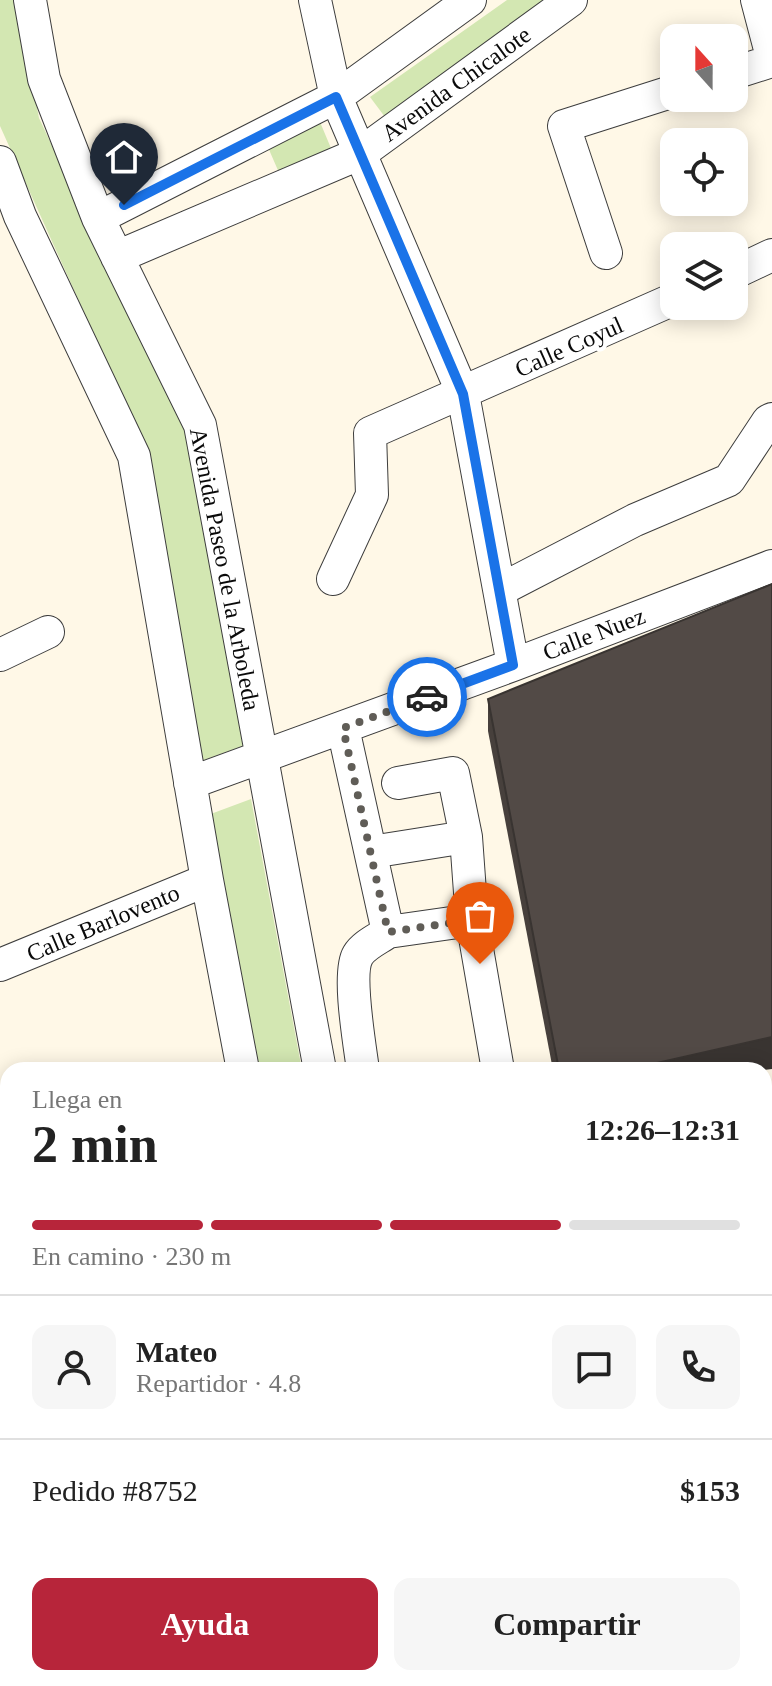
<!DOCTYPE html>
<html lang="es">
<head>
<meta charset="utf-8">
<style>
	body { margin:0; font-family:Georgia,serif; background:#f6f6f6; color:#222; height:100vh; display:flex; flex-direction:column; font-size:30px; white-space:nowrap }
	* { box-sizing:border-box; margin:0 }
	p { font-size:26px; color:#767676 }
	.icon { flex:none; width:44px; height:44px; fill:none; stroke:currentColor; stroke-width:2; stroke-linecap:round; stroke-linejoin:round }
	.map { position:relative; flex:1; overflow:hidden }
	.drawer { position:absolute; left:0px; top:1062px; width:772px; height:624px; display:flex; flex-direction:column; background:#fff; border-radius:24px 24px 0 0; box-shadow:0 4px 20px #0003 }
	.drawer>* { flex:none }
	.needle { width:52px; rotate:339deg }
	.buttons { position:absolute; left:660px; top:24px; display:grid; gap:16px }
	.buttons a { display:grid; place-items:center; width:88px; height:88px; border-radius:16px; background:#fff; box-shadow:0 4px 20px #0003; font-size:40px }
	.pin { position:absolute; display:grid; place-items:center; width:68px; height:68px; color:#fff; margin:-82px -34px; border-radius:50% 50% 50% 0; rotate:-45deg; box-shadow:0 0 8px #0007 }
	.pin .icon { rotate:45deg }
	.courier { position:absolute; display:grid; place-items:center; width:80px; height:80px; margin:-40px; border:6px solid #1a73e8; border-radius:50%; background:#fff; color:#222; box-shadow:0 2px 10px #0007 }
	.headline em { font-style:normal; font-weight:700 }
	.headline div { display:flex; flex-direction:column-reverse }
	.headline { display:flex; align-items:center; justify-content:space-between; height:136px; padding:0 32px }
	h1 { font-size:52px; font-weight:700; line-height:60px }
	.bar { display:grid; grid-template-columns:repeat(4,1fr); gap:12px 8px; align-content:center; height:96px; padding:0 32px }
	.bar i { height:10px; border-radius:6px; background:#e0e0e0 }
	.bar .on { background:#b7253a }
	.bar p { grid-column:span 4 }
	.line { display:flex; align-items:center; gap:20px; padding:0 32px; border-top:2px solid #e0e0e0 }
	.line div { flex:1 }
	.round { display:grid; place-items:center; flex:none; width:84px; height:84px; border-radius:16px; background:#f6f6f6 }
	.cta { display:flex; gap:16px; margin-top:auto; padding:16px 32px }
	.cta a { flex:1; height:92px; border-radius:16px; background:#b7253a; color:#fff; font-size:32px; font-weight:700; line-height:92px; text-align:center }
	.cta a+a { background:#f6f6f6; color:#222 }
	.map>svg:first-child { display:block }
	.green { fill:#d3e7b2 }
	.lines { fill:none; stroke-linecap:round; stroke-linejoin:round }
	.minor-casing { stroke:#3d3d3d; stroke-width:34 }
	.minor { stroke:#fff; stroke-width:32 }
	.wall { fill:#47403c }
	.shaded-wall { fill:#393431 }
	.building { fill:#524a46; stroke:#393431; stroke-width:2 }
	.done { stroke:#605d57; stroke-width:8; stroke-dasharray:0 14.4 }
	.route { stroke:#1a73e8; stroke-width:10 }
	.labels { text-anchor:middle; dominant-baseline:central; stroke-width:8; stroke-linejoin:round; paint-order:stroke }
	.street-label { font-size:24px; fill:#0a0a0a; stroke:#fff }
</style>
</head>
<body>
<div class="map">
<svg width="772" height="1686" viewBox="0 0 772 1686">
	<rect width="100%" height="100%" fill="#fff8e7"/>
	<path class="green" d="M0,0H16L39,118L188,435L243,746L201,761L147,452L0,126Z
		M507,0H549L385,117L370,97Z
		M320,122L333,153L280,175L267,145Z
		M251,799L302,1070H255L208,815Z"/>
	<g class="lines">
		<defs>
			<path id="minor" d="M30,0L44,79L98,218L200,425L320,1070
				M315,0L336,97L463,394L513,665
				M757,0L772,57
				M734,73L772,61
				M0,162L20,216L134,456L207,880L243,1070
				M98,218L336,97L470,0
				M606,253L564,126L674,91
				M117,257L361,153L571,0
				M734,273L772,255
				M333,579L372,495L370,433L674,299
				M500,590L635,520L729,480L768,421L772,419
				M0,655L48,632
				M343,728L388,932C378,939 364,945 358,955C347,973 360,1047 363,1070
				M190,783L513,665L772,566
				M398,783L453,773L466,837L472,920L498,1070
				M371,852L466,837
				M388,932L472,920
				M0,965L207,880
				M0,1134L8,1179
				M352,1678L354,1686
				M428,1678L430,1686
				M489,1678L491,1686"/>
		</defs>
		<use href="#minor" class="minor-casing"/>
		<use href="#minor" class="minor"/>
	</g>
	<path class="wall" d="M488,699L764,1070H553L488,731Z"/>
	<path class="shaded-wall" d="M772,1037V1069L764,1070H626Z"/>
	<path class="building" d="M772,584V1037L626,1070H559L488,699Z"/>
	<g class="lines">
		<path class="done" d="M427,697L343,728L388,932L472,920L480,964"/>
		<path class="route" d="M124,205L336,97L463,394L513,665L427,697"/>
	</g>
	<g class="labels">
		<g class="street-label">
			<text transform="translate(456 84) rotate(-36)">Avenida Chicalote</text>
			<text transform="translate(569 347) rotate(-24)">Calle Coyul</text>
			<text transform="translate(225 569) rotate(79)">Avenida Paseo de la Arboleda</text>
			<text transform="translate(594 634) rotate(-21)">Calle Nuez</text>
			<text transform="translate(103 923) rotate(-23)">Calle Barlovento</text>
		</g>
	</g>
</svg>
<div class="buttons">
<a><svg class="needle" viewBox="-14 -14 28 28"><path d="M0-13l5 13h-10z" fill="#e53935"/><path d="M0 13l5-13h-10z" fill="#767676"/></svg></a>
<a><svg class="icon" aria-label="locate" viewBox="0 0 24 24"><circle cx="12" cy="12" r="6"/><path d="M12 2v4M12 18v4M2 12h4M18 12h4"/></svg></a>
<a><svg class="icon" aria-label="layers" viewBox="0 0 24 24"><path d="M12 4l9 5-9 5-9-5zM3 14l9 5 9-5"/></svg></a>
</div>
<div class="pin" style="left:480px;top:964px;background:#ea580c"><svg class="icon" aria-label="bag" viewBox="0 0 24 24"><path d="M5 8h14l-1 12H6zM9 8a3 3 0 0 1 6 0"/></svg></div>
<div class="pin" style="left:124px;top:205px;background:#1f2937"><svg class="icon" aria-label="home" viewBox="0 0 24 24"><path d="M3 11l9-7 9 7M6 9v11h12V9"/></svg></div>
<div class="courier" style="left:427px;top:697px"><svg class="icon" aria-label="car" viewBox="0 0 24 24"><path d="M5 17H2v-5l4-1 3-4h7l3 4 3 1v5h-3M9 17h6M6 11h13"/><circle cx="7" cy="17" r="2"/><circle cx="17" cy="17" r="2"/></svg></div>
<section class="drawer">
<div class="headline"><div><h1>2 min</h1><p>Llega en</p></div><em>12:26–12:31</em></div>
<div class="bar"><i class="on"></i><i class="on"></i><i class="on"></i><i></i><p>En camino · 230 m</p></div>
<div class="line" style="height:144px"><a class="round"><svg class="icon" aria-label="person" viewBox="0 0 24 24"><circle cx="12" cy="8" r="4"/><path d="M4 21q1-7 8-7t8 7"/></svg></a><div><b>Mateo</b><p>Repartidor · 4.8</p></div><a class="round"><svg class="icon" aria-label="chat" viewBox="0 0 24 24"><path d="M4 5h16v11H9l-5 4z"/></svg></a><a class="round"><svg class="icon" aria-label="phone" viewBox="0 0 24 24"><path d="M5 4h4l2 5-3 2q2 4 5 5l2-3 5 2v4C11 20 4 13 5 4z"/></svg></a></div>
<div class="line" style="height:104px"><div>Pedido #8752</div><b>$153</b></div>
<div class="cta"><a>Ayuda</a><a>Compartir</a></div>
</section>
</div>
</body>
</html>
